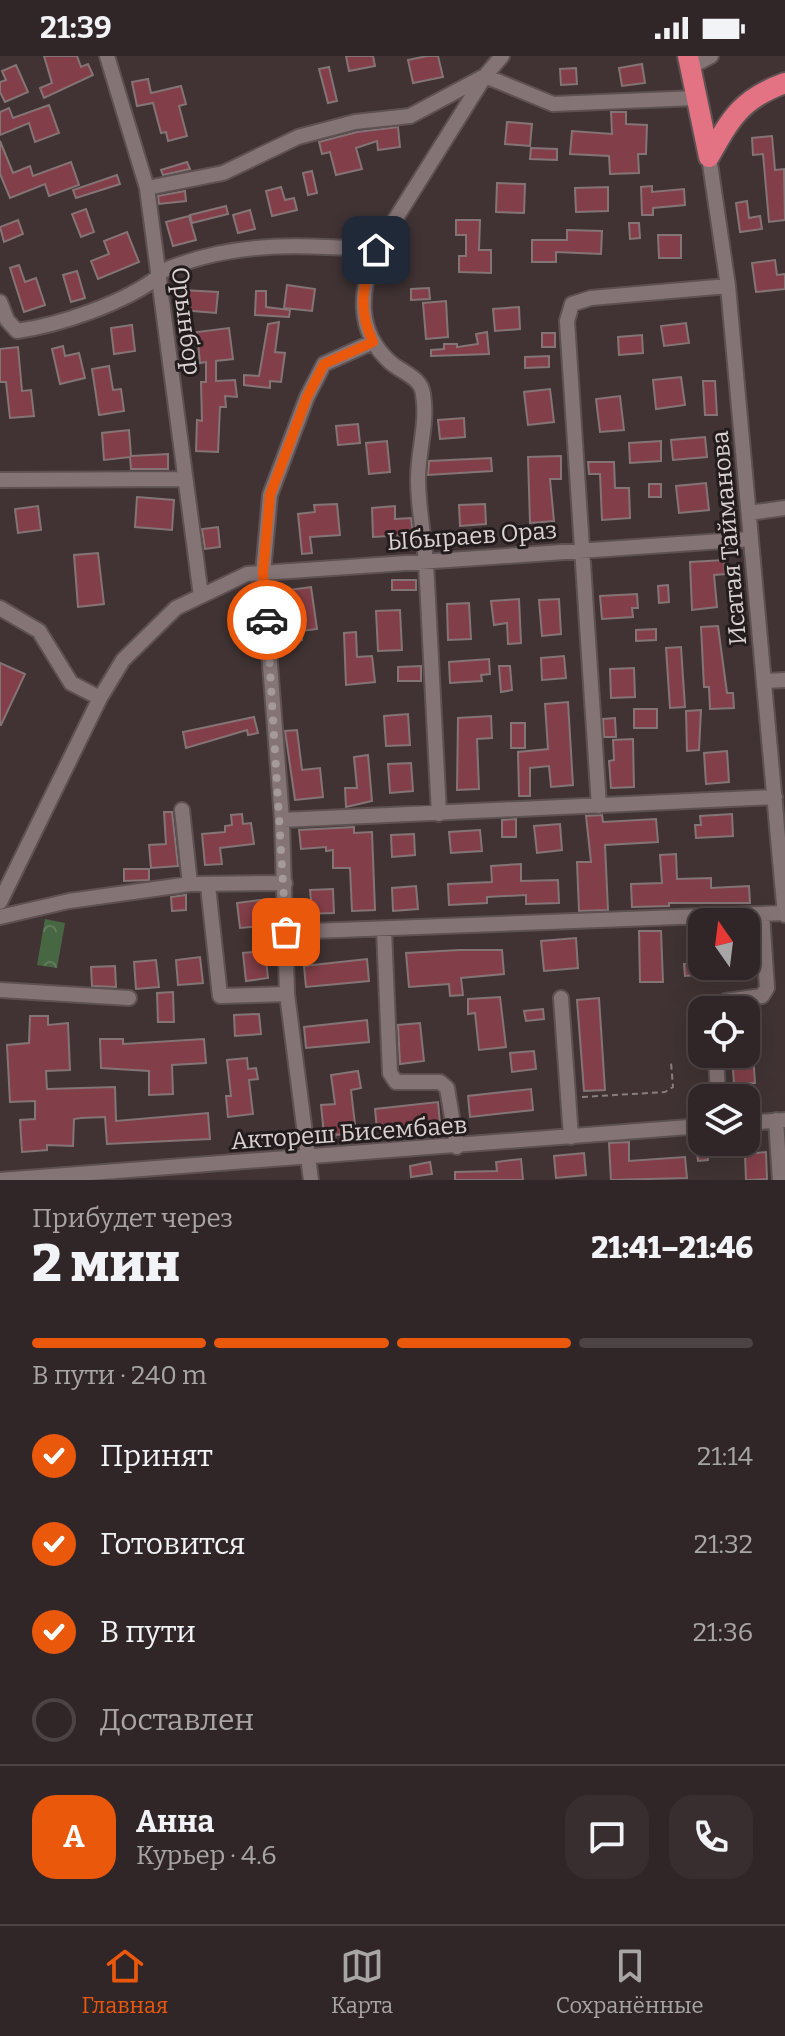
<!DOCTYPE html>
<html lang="ru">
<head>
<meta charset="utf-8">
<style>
	body { margin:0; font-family:Bitter,serif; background:#392e2f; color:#f1f3f6; height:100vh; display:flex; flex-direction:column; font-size:30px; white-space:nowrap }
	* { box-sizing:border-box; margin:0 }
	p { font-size:26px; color:#a8a5a7 }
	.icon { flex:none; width:44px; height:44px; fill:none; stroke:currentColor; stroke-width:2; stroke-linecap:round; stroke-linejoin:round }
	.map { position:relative; height:1124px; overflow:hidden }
	.sheet { display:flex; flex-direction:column; background:#312627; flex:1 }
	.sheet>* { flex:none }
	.needle { width:52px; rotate:346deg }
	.fabs { position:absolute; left:688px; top:852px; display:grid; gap:16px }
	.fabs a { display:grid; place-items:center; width:72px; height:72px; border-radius:16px; background:#312627; box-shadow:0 8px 32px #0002,0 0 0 2px #4c4344; font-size:40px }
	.pin { position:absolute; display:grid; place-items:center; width:68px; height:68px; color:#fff; margin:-34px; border-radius:16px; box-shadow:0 4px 12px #0006 }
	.courier { position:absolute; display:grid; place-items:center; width:80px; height:80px; margin:-40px; border:6px solid #ea580c; border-radius:50%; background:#fff; color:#222; box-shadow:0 2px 10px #0007 }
	.overview em { font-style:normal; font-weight:800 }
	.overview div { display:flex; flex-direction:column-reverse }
	.overview { display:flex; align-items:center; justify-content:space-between; height:136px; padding:0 32px }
	h1 { font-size:52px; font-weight:800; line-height:60px }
	.bar { display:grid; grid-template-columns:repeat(4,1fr); gap:12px 8px; align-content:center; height:96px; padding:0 32px }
	.bar i { height:10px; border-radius:6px; background:#4c4344 }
	.bar .active { background:#ea580c }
	.bar p { grid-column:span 4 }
	.line { display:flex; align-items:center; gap:20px; padding:0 32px; border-top:2px solid #4c4344 }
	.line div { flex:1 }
	.round { display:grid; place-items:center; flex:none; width:84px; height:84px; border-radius:24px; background:#392e2f }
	ol { padding:0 32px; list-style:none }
	li { display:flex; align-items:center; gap:24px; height:88px }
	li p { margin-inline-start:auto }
	li .icon { padding:8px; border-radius:50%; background:#ea580c; color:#fff; stroke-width:4 }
	li:last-child { color:#a8a5a7 }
	li i { width:44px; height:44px; border:4px solid #4c4344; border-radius:50% }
	.status { display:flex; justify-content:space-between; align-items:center; height:56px; padding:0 40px; background:#312627; direction:ltr }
	.status svg { height:22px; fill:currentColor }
	.dock { display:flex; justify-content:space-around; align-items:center; height:112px; border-top:2px solid #4c4344; background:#312627; font-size:22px; color:#a8a5a7 }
	.dock a { display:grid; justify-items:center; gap:4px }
	.dock .active { color:#ea580c }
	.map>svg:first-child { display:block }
	.park { fill:url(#park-crowns) }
	.building { fill:#833f49; stroke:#847475; stroke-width:2 }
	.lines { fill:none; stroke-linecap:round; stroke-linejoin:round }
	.minor-casing { stroke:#5d5152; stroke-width:18 }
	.highway-casing { stroke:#5d5152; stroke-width:24 }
	.path { stroke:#8a7f7f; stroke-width:2; stroke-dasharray:6 4; stroke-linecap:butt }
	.minor { stroke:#857476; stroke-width:14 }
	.highway { stroke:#e37283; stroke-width:20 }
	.done { stroke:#a49a9a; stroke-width:8; stroke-dasharray:0 14.4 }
	.route { stroke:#ea580c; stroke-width:10 }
	.labels { text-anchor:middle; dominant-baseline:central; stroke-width:6; stroke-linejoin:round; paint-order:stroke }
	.street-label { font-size:24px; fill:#dad1d1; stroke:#231c1d }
</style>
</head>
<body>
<div class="status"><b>21:39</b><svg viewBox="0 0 49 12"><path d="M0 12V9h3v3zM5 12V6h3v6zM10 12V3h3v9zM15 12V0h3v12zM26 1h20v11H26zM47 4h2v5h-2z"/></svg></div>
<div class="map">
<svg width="785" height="1124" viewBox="0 0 785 1124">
	<defs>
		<pattern id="park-crowns" width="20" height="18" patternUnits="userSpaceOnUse" patternTransform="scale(2)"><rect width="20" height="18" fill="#476642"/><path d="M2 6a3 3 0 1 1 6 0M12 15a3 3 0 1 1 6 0" fill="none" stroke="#617b5c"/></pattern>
	</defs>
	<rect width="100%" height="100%" fill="#413334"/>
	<path class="park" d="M45,863L65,867L57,912L37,909Z"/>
	<path class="building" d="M44,0H77L81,11L88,8L93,19L44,42L40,32L52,27Z
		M346,0H373L375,10L349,15Z
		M427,0H438L443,21L413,27L408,4Z
		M642,8L645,27L622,30L619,12Z
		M16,9L28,36L5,46L0,36V26L6,24L2,15Z
		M329,11L337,45L328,47L319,13Z
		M576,12L577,28L561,29L560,13Z
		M148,23L151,37L181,30L186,48L179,50L187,80L168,85L166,76L161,77L153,47L137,50L132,26Z
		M49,49L59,77L35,86L29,67L0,79V56L9,52L13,62Z
		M611,56H626V68L647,69L646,98H638L639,117L610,118L609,100L570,98L572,75L612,78Z
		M507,66L532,68L530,90L505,88Z
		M398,71L400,91L378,94L377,85L356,92L362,113L336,119L330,96L322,98L319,86L357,76Z
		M772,80L775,114L784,113L785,164L769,166L763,98L753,99L752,82Z
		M0,85L13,117L30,110L33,120L71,106L79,129L49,140L45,128L10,142L0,118Z
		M531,92L557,93V104L530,103Z
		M187,106L190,113L163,119L161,114Z
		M312,115L317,137L308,139L303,117Z
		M117,119L120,128L76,142L73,134Z
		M497,127L525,128L524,157L496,156Z
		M652,130V136L684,133L685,149L653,152V159H642L641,131Z
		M281,131L285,144L294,142L297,154L272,160L266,135Z
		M608,131V155L576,156L575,132Z
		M185,135L186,145L159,148L158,140Z
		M747,145L749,162L760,160L762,173L740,176L736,147Z
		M226,150L228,158L192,167L190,159Z
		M86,153L94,176L81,181L72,158Z
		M250,154L255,173L238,177L233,159Z
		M189,160L196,184L173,190L166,166Z
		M18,164L23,178L4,186L0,171Z
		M456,164H480L479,194H491V217L459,216V200H466V179H456Z
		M629,167H639L640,182L630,183Z
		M567,174L602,175L601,198L556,196V206H532V184H567Z
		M127,176L139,206L98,223L91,205L109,198L104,185Z
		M658,179H681V202H659Z
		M775,204L777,219L785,218V233L756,236L752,207Z
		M19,209L25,226L36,222L45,249L24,256L10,212Z
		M77,215L85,242L71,246L63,219Z
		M287,229L315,233L312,255L284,252Z
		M429,232L430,243L411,244V233Z
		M182,234L218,236L216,257L181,254Z
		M256,235H266V251L290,254L289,261L255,259Z
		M446,245L448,281L426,283L423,247Z
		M519,251L520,273L495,275L493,253Z
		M279,266L275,296L285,297L281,326L270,325V332L244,329V319L259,320L268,268Z
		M686,267L689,287L664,290L661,270Z
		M132,269L135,295L114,298L111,272Z
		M229,272L233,303L216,305V325L235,324L237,341L225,340L226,351H220L218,396L196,395L197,364L202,365L201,326H206V306L200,307L197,276Z
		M487,276L489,298L431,300V294L444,293V288H457V291L478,288L476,278Z
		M542,277H555V291H542Z
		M642,279L643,297L619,299L618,281Z
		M63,290L65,300L79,297L85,322L60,328L52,293Z
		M18,291L22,335L31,334L34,360L10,362L6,326H0V293Z
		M549,300V311L525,312V301Z
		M109,310L113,334L121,333L124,355L99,359L92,313Z
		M681,321L685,349L656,353L653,324Z
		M703,325H715L717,359H705Z
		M550,333L554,366L528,369L524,336Z
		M620,340L624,374L600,376L596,343Z
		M464,362L465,381L440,383L438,364Z
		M358,368L360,387L338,389L336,370Z
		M129,374L131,400L168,398V413H131L130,401L104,404L102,377Z
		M705,381L707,401L673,404L671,384Z
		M387,385L390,416L369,418L366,387Z
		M661,385V405L630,407L629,387Z
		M561,400V423H550L554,465L530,467L528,401Z
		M491,402L492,415L428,419L429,405Z
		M588,406H614L615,432H629L630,462L602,464L600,418H589Z
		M706,427L709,454L679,457L676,430Z
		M649,428H661V441H649Z
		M137,441L174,444L172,474L135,471Z
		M337,448L340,479L310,481L312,497L302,498L298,458L315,456L314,449Z
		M485,448L486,468L460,470L459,449Z
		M38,450L41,474L18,477L15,453Z
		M395,450V463L411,462L414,485H405V479L373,481L372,452Z
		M218,471L220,491L205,493L202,473Z
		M98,497L104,548L78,551L74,499Z
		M724,504L725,518L714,519L717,551L692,554L690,506Z
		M392,524H416V534H392Z
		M668,529L669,546L659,547L658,530Z
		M311,531L317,573L301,575L302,584L285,585L283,559L291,558L288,534Z
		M637,538L638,552H632L633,561L602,563L600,540Z
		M519,543L521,587L508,588L507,567L494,569L491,545Z
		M559,543L561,578L542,580L539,544Z
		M469,547L471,583L448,584L447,548Z
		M400,554L402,594L378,595L376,555Z
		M718,570L727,637H733L734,652L710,653L709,631H704L701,571Z
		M656,573V584L636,585V574Z
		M356,576L357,601L372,600L375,626L346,629L344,577Z
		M681,591L685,651L670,652L666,592Z
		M564,600L566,622L542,624L541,602Z
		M489,603L490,618L481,619L482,625L450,627L449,606Z
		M0,607L25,618L1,669H0Z
		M421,610V625H398V611Z
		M499,610H510L512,634L501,636Z
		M634,612L635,641L611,642L610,613Z
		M568,646L573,729L551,731L549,710L530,712V740H519L518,696L548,693L545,648Z
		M634,653H657V672H634Z
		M701,654L699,694L687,695L686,655Z
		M408,658L410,689L386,690L384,660Z
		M491,660L492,682L477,683L479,733L457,734L458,662Z
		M254,661L258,677L248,679L247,674L186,692L183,676Z
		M615,662L616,681H604L603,663Z
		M511,667H525V692H511Z
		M297,674L302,714L320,712L323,741L295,744L285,675Z
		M633,683L634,731L611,732L609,705L614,704L613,684Z
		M727,695L729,726L706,728L704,697Z
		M368,699L372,745L346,751L345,732H357L354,701Z
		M411,707L413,735L390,737L388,708Z
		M164,756H172L178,810L151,812L149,789L166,788Z
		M242,758L243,768L251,767L254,788L220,792L222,808L205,809L202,778L225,776V770L232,769L231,759Z
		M732,758L733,780L696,782L695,769H701L700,760Z
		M602,759L603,766L656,763L658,786L605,789L608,854L579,855L577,806H591L586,760Z
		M516,763V781H502V764Z
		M560,768L562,794L537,797L534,770Z
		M354,771V777L372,776L375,854L352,855L350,812H333V794L326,795V791L301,793L299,774Z
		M480,774L482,795L451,797L449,776Z
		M414,778L415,799L392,801L391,779Z
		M676,798L677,823L711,822V832L749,830L750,847H669V850L632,851L631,828L662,827L660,799Z
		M521,808V825L558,824L559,847L526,848V839L487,841V847L449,849L448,828L492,826L491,810Z
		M124,813H149V824L124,825Z
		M416,830L418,853L393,855L392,832Z
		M333,833L334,857L304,858L303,845H311L310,834Z
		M186,839V854L172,855L171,841Z
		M268,843L271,869L240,872L237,847Z
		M639,875H661L663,926H640Z
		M576,882L578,912L544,915L541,885Z
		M459,894H502L504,918L461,922L463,939L450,940L449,928L409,931L406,897Z
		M265,895L268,922L246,925L243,897Z
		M702,896V910H724V917L685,920L684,908L692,907L691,897Z
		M200,901L203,927L178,929L176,904Z
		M367,903L369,925L306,931L304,910Z
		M156,904L159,931L136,933L134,906Z
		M115,910L116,931L92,930L91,911Z
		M173,936L174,966H158L157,937Z
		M500,941L506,991L479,994L475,957L468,958V943Z
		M599,942L605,1034L584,1035L577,944Z
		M543,953L544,963L526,965L524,955Z
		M259,958L261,978L235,980L234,959Z
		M30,960H48V969L68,967L70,1014L46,1015L47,1033L115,1031L116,1065L208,1057L210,1083L107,1088L105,1061L81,1062L74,1063L73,1090L47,1089V1094L22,1096L20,1064L35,1063V1045L10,1046L7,989L29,987Z
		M367,964L369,986L306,992L304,971Z
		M420,967L424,1005L400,1008L398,969Z
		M100,983H123V988L204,983L206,1007L172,1009L173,1038L149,1039V1015L101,1012Z
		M534,995L536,1013L512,1016L510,997Z
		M732,998H753L755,1027L734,1028Z
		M247,1002L248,1013L256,1012L258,1023L249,1024L253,1058L228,1061L226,1040H231L227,1004Z
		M358,1015L361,1032L351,1034L356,1077L335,1079L336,1088L325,1089L321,1049L335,1048L331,1019Z
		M531,1033L533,1054L470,1061L468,1040Z
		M438,1046L440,1067L377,1074L375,1053Z
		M629,1086V1105L685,1101L687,1122L611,1124L609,1087Z
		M696,1086H706L708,1104L698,1105Z
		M766,1096L767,1123L746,1124L745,1098Z
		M584,1097L586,1119L556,1122L554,1100Z
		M521,1103L523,1124H455V1116L497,1115L496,1106Z
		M430,1106L432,1118L411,1121L410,1110Z"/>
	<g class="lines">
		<defs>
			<path id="minor" d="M107,0L147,132L201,540
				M690,11L711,0
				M709,101L728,230L785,859
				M147,132L223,117L298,81L355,66L410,60L485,20L553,48L696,42
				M158,217C229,185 300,188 376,194
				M0,246L7,264L17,275C60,269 124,247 158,221
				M0,424L183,423
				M749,457L785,452
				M0,552L39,575L71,627L100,642
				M765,625L785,624
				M599,750L567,265L572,248L591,242L728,230
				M182,754L190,828
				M439,758C434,674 431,591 426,508C424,480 418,451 418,423C418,394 428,367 423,338C421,321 401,316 390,306C355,274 360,234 376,194L485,20L502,0
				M282,764L775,741
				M208,830L220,940L287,938
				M0,846L100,642L123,604L176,552L247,518L751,483
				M0,861L69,845L190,828L285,827
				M384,873L390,1017L396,1026H440L447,1032L457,1091
				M286,876L785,857
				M0,934L129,942
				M561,942L571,1081
				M715,954L726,945L762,940L767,932L762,858
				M716,998L718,1042
				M776,1064L780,1124
				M746,1067L785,1064
				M0,1124L702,1070
				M311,1124L287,938L282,764L263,517L270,439L307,341L324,308L373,286"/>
			<path id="highway" d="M688,0L709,101
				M709,101C731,62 741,43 785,27"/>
		</defs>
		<use href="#minor" class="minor-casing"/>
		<use href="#highway" class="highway-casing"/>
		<path class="path" d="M582,1041L665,1036L673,1031L671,1006"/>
		<use href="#minor" class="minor"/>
		<use href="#highway" class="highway"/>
	</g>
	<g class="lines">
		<path class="done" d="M267,564L286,876"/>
		<path class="route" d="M267,564L263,517L270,439L307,341L324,308L373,286C357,253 363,226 376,194"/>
	</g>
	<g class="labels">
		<g class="street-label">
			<text transform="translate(186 265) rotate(83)">Орынбор</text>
			<text transform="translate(472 480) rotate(-4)">Ыбыраев Ораз</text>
			<text transform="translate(729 482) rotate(-95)">Исатая Тайманова</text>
			<text transform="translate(349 1077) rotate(-4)">Актореш Бисембаев</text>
		</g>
	</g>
</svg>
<div class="fabs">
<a><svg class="needle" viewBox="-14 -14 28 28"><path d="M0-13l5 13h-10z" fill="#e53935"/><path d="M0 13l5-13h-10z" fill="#a8a5a7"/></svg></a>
<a><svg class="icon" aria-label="locate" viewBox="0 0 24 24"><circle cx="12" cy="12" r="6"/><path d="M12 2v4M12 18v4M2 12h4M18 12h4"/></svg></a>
<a><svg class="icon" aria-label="layers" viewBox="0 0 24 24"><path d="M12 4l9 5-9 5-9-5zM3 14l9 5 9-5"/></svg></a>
</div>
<div class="pin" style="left:286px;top:876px;background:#ea580c"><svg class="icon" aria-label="bag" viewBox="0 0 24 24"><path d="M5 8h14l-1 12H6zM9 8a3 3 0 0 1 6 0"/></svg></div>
<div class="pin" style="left:376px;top:194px;background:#1f2937"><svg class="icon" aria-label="home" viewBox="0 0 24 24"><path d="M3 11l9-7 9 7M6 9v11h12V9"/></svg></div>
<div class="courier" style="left:267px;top:564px"><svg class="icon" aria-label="car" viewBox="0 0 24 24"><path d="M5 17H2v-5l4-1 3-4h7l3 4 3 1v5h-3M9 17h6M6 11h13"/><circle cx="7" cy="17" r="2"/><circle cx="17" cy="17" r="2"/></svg></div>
</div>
<section class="sheet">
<div class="overview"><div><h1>2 мин</h1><p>Прибудет через</p></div><em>21:41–21:46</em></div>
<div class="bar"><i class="active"></i><i class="active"></i><i class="active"></i><i></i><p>В пути · 240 m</p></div>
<ol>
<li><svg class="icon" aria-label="check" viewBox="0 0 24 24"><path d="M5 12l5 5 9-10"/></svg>Принят<p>21:14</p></li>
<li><svg class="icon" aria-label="check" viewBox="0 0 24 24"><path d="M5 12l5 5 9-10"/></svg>Готовится<p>21:32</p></li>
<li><svg class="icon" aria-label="check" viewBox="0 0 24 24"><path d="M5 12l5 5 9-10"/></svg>В пути<p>21:36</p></li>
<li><i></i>Доставлен</li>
</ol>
<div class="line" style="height:144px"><b class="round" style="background:#ea580c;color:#fff">А</b><div><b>Анна</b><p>Курьер · 4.6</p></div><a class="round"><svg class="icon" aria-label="chat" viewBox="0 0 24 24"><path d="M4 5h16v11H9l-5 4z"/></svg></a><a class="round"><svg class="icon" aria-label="phone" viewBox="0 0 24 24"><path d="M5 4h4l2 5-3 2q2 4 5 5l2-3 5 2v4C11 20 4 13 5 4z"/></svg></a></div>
</section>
<nav class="dock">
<a class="active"><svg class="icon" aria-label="home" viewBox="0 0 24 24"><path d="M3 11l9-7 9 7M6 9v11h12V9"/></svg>Главная</a>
<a><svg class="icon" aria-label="map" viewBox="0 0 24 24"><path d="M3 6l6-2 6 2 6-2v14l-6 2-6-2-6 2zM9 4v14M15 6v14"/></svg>Карта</a>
<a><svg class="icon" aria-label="saved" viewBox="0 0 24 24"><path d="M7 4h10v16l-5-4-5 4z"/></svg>Сохранённые</a>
</nav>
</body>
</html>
